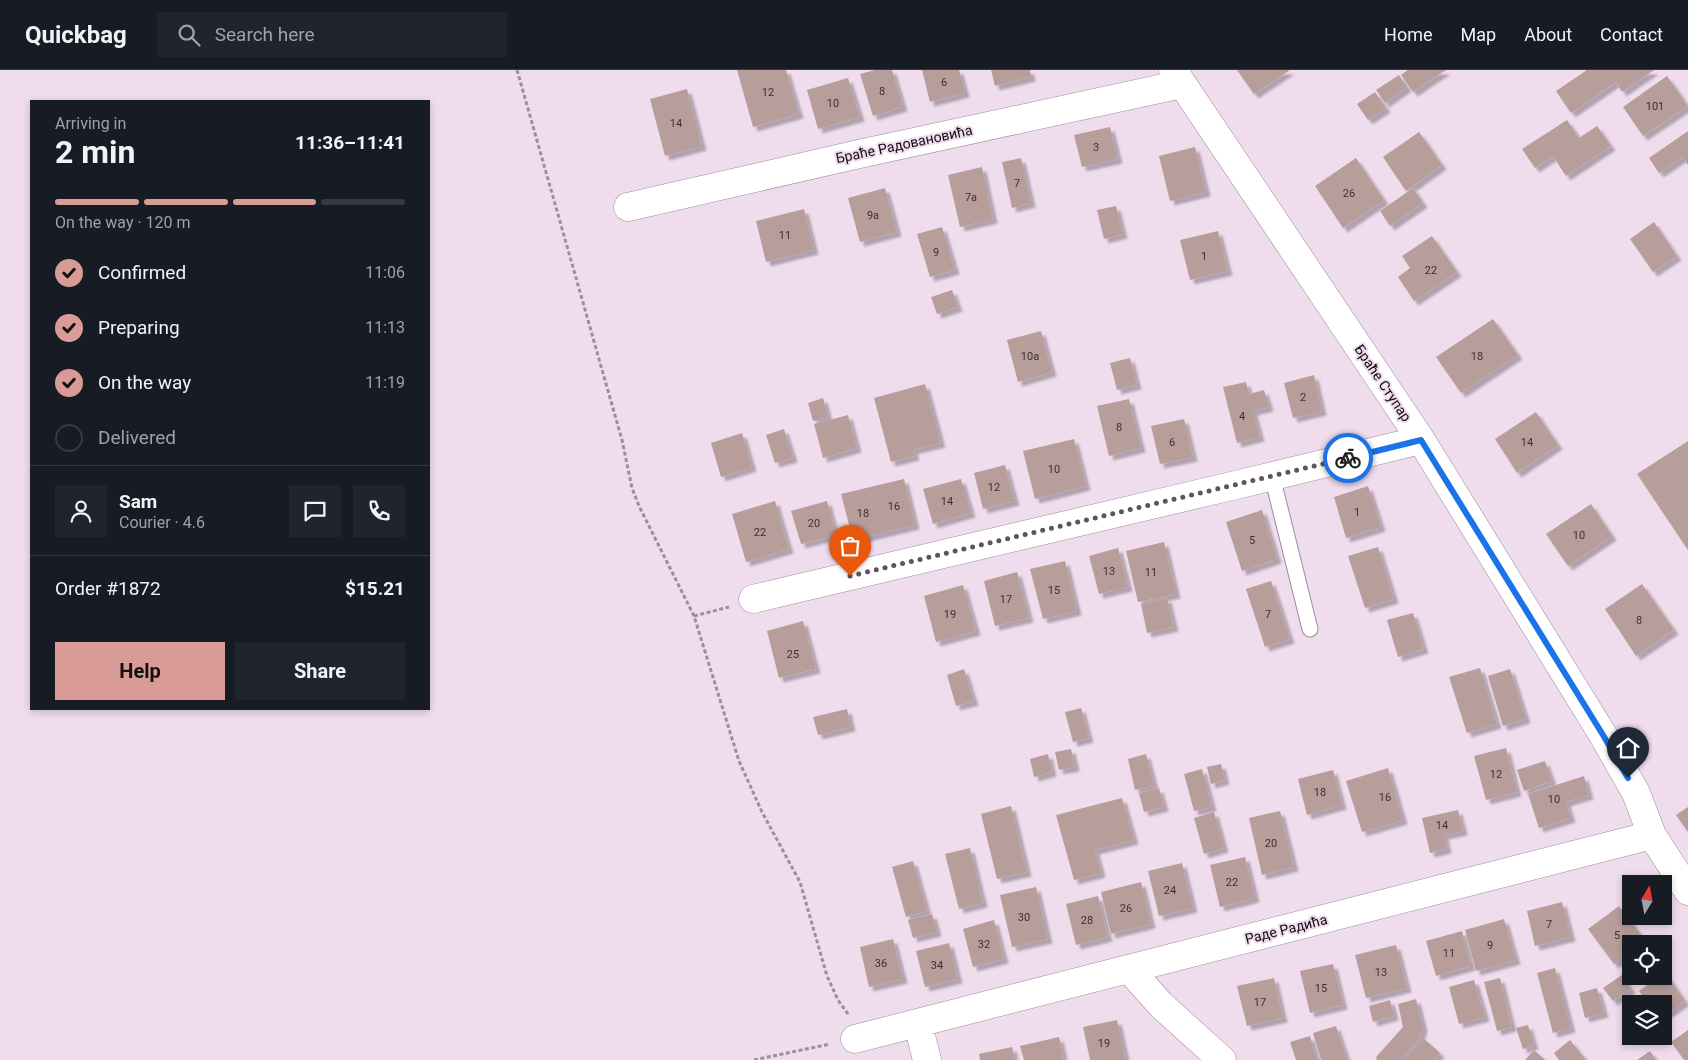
<!DOCTYPE html>
<html lang="en">
<head>
<meta charset="utf-8">
<style>
	body { margin:0; font-family:Roboto,sans-serif; background:#20242c; color:#f1f3f6; height:100vh; display:flex; flex-direction:column; font-size:19px; white-space:nowrap }
	* { box-sizing:border-box; margin:0 }
	p { font-size:16px; color:#9ea1a6 }
	.icon { flex:none; width:28px; height:28px; fill:none; stroke:currentColor; stroke-width:2; stroke-linecap:round; stroke-linejoin:round }
	.map { position:relative; flex:1; overflow:hidden }
	.panel { position:absolute; left:30px; top:30px; width:400px; height:610px; display:flex; flex-direction:column; background:#171b24; border-radius:0px; box-shadow:0 2px 8px #0003 }
	.panel>* { flex:none }
	.needle { width:32px; rotate:10deg }
	.tools { position:absolute; left:1622px; top:805px; display:grid; gap:10px }
	.tools a { display:grid; place-items:center; width:50px; height:50px; border-radius:0px; background:#171b24; box-shadow:0 2px 8px #0003; font-size:25px }
	.pin { position:absolute; display:grid; place-items:center; width:42px; height:42px; color:#fff; margin:-51px -21px; border-radius:50% 50% 50% 0; rotate:-45deg; box-shadow:0 0 5px #0007 }
	.pin .icon { rotate:45deg }
	.courier { position:absolute; display:grid; place-items:center; width:50px; height:50px; margin:-25px; border:4px solid #1a73e8; border-radius:50%; background:#fff; color:#222; box-shadow:0 1px 6px #0007 }
	.head em { font-style:normal; font-weight:700 }
	.head div { display:flex; flex-direction:column-reverse }
	.head { display:flex; align-items:center; justify-content:space-between; height:85px; padding:0 25px }
	h1 { font-size:32px; font-weight:700; line-height:38px }
	.bar { display:grid; grid-template-columns:repeat(4,1fr); gap:8px 5px; align-content:center; height:60px; padding:0 25px }
	.bar i { height:6px; border-radius:4px; background:#363941 }
	.bar .selected { background:#d99b96 }
	.bar p { grid-column:span 4 }
	.line { display:flex; align-items:center; gap:12px; padding:0 25px; border-top:1px solid #363941 }
	.line div { flex:1 }
	.round { display:grid; place-items:center; flex:none; width:52px; height:52px; border-radius:0px; background:#20242c }
	ol { padding:0 25px; list-style:none }
	li { display:flex; align-items:center; gap:15px; height:55px }
	li p { margin-inline-start:auto }
	li .icon { padding:5px; border-radius:50%; background:#d99b96; color:#111; stroke-width:4 }
	li:last-child { color:#9ea1a6 }
	li i { width:28px; height:28px; border:2px solid #363941; border-radius:50% }
	.cta { display:flex; gap:10px; margin-top:auto; padding:10px 25px }
	.cta a { flex:1; height:58px; border-radius:0px; background:#d99b96; color:#111; font-size:20px; font-weight:700; line-height:58px; text-align:center }
	.cta a+a { background:#20242c; color:#f1f3f6 }
	header { display:flex; align-items:center; gap:30px; box-sizing:border-box; height:70px; padding:0 25px; background:#171b24; border-bottom:1px solid #363941 }
	header strong { font-size:24px }
	nav { display:flex; gap:28px; margin-inline-start:auto; font-size:18px }
	.search { width:350px; height:45px; background:#20242c; display:flex; align-items:center; gap:12px; box-sizing:border-box; padding:0 18px; border-radius:0px; color:#9ea1a6; font-size:19px }
	.map>svg:first-child { display:block }
	.building { fill:#b89e9b; filter:url(#shadow) }
	.lines { fill:none; stroke-linecap:round; stroke-linejoin:round }
	.lane-casing { stroke:#9d8b9c; stroke-width:17 }
	.street-casing { stroke:#9d8b9c; stroke-width:29 }
	.path { stroke:#9c8e9b; stroke-width:3; stroke-dasharray:4 2.5; stroke-linecap:butt }
	.lane { stroke:#fff; stroke-width:15 }
	.street { stroke:#fff; stroke-width:28 }
	.done { stroke:#5f545e; stroke-width:5; stroke-dasharray:0 9 }
	.route { stroke:#1a73e8; stroke-width:6 }
	.labels { text-anchor:middle; dominant-baseline:central; stroke-width:4; stroke-linejoin:round; paint-order:stroke }
	.number-label { font-size:11px; fill:#3b3034 }
	.street-label { font-size:14px; fill:#110b11; stroke:#efdced }
</style>
</head>
<body>
<header>
<strong>Quickbag</strong>
<div class="search"><svg class="icon" aria-label="search" viewBox="0 0 24 24"><circle cx="10" cy="10" r="6"/><path d="M15 15l6 6"/></svg>Search here</div>
<nav><a>Home</a><a>Map</a><a>About</a><a>Contact</a></nav>
</header>
<div class="map">
<svg width="1688" height="990" viewBox="0 0 1688 990">
	<defs>
		<filter id="shadow"><feDropShadow dx="4.5" dy="4.5" stdDeviation="1" flood-color="#0004"/></filter>
	</defs>
	<rect width="100%" height="100%" fill="#efdced"/>
	<path class="building" d="M737,0H786L799,44L753,57Z
		M875,0H892L903,37L873,46L860,4Z
		M922,0H959L965,23L930,32Z
		M991,0H1030L1031,7L995,16Z
		M1237,0H1290L1254,24Z
		M1408,0H1446L1413,22L1401,5Z
		M1587,0H1654L1622,22L1616,12L1571,43L1556,21Z
		M1399,5L1407,17L1385,33L1376,20Z
		M1667,6L1688,36L1643,66L1623,37Z
		M848,8L860,47L818,59L807,20Z
		M687,19L702,76L665,86L650,29Z
		M1375,22L1386,38L1368,50L1357,34Z
		M1567,50L1579,68L1597,56L1611,76L1566,106L1553,86L1535,98L1522,79Z
		M1110,57L1118,89L1082,97L1074,65Z
		M1688,61V95L1683,87L1659,103L1649,88Z
		M1419,62L1442,95L1406,121L1383,87Z
		M1195,77L1206,122L1170,131L1159,86Z
		M1021,88L1031,133L1012,138L1002,92Z
		M1356,88L1384,130L1343,158L1315,116Z
		M982,97L993,149L960,157L948,105Z
		M885,118L897,162L860,172L848,128Z
		M1413,118L1423,133L1390,156L1380,141Z
		M1116,136L1123,164L1104,169L1097,140Z
		M804,139L814,180L766,192L756,151Z
		M1654,152L1677,186L1653,202L1630,169Z
		M942,157L955,200L930,207L917,164Z
		M1218,161L1228,201L1190,210L1180,170Z
		M1432,166L1457,202L1414,231L1398,207L1410,198L1402,186Z
		M952,220L958,237L937,244L931,227Z
		M1493,249L1518,285L1461,323L1436,287Z
		M1041,261L1052,302L1018,312L1007,270Z
		M1130,288L1137,315L1117,320L1110,293Z
		M1314,305L1322,341L1293,348L1284,313Z
		M1246,312L1249,324L1264,320L1269,337L1253,341L1260,367L1237,373L1223,317Z
		M925,314L941,373L913,380L915,386L891,392L874,328Z
		M823,328L828,347L813,351L808,333Z
		M1129,329L1141,378L1109,386L1097,336Z
		M1536,342L1558,375L1517,403L1495,369Z
		M848,345L857,378L823,388L814,354Z
		M1184,349L1193,387L1160,394L1151,356Z
		M784,359L793,388L775,393L766,365Z
		M742,363L752,397L721,407L711,373Z
		M1074,369L1086,416L1035,429L1023,381Z
		M1688,371V480L1637,404Z
		M1005,395L1015,431L983,439L974,403Z
		M904,409L915,455L853,470L841,424Z
		M961,409L971,443L933,454L923,419Z
		M1368,416L1381,457L1346,468L1334,427Z
		M775,431L789,479L746,492L732,444Z
		M827,431L836,465L801,474L791,441Z
		M1591,434L1612,466L1568,496L1546,464Z
		M1262,440L1277,489L1242,501L1226,452Z
		M1164,472L1176,524L1138,532L1126,481Z
		M1378,477L1394,529L1365,538L1348,486Z
		M1118,478L1128,517L1099,524L1089,486Z
		M1065,491L1077,541L1043,549L1030,499Z
		M1017,502L1029,548L995,556L984,511Z
		M1271,511L1290,569L1265,577L1246,519Z
		M1642,514L1674,560L1636,586L1605,539Z
		M963,515L976,561L936,572L924,526Z
		M1167,528L1174,557L1147,563L1141,534Z
		M1413,543L1424,579L1398,587L1387,550Z
		M803,551L816,599L779,608L767,561Z
		M1480,598L1497,654L1467,663L1449,607Z
		M964,599L974,631L956,636L947,605Z
		M1510,599L1526,649L1503,656L1488,606Z
		M1081,638L1089,668L1073,672L1065,642Z
		M847,639L851,657L818,665L813,647Z
		M1506,678L1517,722L1486,730L1474,686Z
		M1071,679L1075,697L1059,700L1055,682Z
		M1048,684L1052,702L1034,707L1030,689Z
		M1146,684L1154,715L1135,720L1128,689Z
		M1545,691L1552,711L1524,721L1517,700Z
		M1221,694L1225,710L1211,714L1207,697Z
		M1388,698L1403,750L1362,762L1346,711Z
		M1202,699L1212,737L1194,741L1184,704Z
		M1333,700L1342,735L1307,745L1298,709Z
		M1584,706L1589,725L1566,732L1571,748L1539,758L1528,724Z
		M1159,718L1164,737L1144,742L1139,723Z
		M1122,728L1134,770L1095,780L1101,803L1074,810L1056,745Z
		M1011,736L1027,802L997,809L981,744Z
		M1688,737V762L1676,745Z
		M1458,740L1463,761L1444,765L1447,779L1430,783L1422,748Z
		M1280,741L1294,797L1262,805L1249,748Z
		M1214,742L1224,778L1204,784L1194,748Z
		M970,778L983,833L959,839L945,784Z
		M1245,787L1255,828L1220,837L1210,795Z
		M913,791L927,841L906,847L892,797Z
		M1182,793L1193,838L1159,846L1148,801Z
		M1141,812L1151,854L1111,864L1101,822Z
		M1036,817L1048,869L1012,877L1000,825Z
		M1098,826L1108,867L1076,875L1066,834Z
		M1562,832L1571,867L1535,876L1527,841Z
		M1619,836L1645,870L1641,874H1631V881L1614,894L1588,859Z
		M932,844L937,862L913,868L908,850Z
		M1504,849L1516,890L1476,901L1465,860Z
		M994,850L1004,889L973,897L963,859Z
		M1462,861L1471,896L1436,906L1426,871Z
		M893,869L903,909L869,917L860,877Z
		M949,873L958,909L925,917L916,881Z
		M1396,875L1407,918L1366,928L1355,885Z
		M1333,894L1343,935L1310,943L1300,901Z
		M1555,898L1571,958L1553,963L1537,903Z
		M1665,902L1685,931L1664,946V934H1648L1639,921L1660,906H1664Z
		M1622,905L1631,919L1613,931L1603,918Z
		M1274,908L1283,948L1247,956L1237,916Z
		M1500,908L1512,957L1497,961L1484,912Z
		M1474,910L1485,947L1459,954L1449,917Z
		M1597,918L1604,943L1585,948L1579,923Z
		M1416,929L1423,957L1420,968L1399,990H1377L1376,987L1403,957L1398,934Z
		M1390,930L1394,946L1373,952L1369,936Z
		M1117,950L1126,990H1090L1083,957Z
		M1528,955L1534,975L1523,979L1516,958Z
		M1336,956L1347,990H1321L1313,963Z
		M1688,960V990H1684L1671,972Z
		M1310,966L1317,990H1296L1290,972Z
		M1059,967L1064,990H1024L1020,976Z
		M1423,968L1440,983L1435,990H1404Z
		M1570,970L1586,990H1559L1554,983Z
		M1012,977L1015,990H980L979,984Z
		M1534,980L1545,990H1525Z
		M1650,981L1656,990H1637Z"/>
	<g class="lines">
		<defs>
			<path id="lane" d="M1272,406L1310,559"/>
			<path id="street" d="M1173,0L1421,370L1603,665L1636,723L1652,765L1688,821
				M628,137L859,84L1182,14
				M753,529L1236,415L1421,370
				M1129,899L1161,935L1222,990
				M918,954L927,990
				M855,969L1652,765"/>
		</defs>
		<use href="#lane" class="lane-casing"/>
		<use href="#street" class="street-casing"/>
		<path class="path" d="M517,0L622,370L632,418L639,436L694,546L739,691L762,742L800,812L827,906L838,930L848,944
			M694,546L729,537
			M754,990L830,974"/>
		<use href="#lane" class="lane"/>
		<use href="#street" class="street"/>
	</g>
	<g class="lines">
		<path class="done" d="M850,506L1348,388"/>
		<path class="route" d="M1348,388L1421,370L1603,665L1628,708"/>
	</g>
	<g class="labels">
		<g class="number-label">
			<text x="944" y="12">6</text>
			<text x="882" y="21">8</text>
			<text x="768" y="22">12</text>
			<text x="833" y="33">10</text>
			<text x="1655" y="36">101</text>
			<text x="676" y="53">14</text>
			<text x="1096" y="77">3</text>
			<text x="1017" y="113">7</text>
			<text x="1349" y="123">26</text>
			<text x="971" y="127">7a</text>
			<text x="873" y="145">9a</text>
			<text x="785" y="165">11</text>
			<text x="936" y="182">9</text>
			<text x="1204" y="186">1</text>
			<text x="1431" y="200">22</text>
			<text x="1030" y="286">10a</text>
			<text x="1477" y="286">18</text>
			<text x="1303" y="327">2</text>
			<text x="1242" y="346">4</text>
			<text x="1119" y="357">8</text>
			<text x="1172" y="372">6</text>
			<text x="1527" y="372">14</text>
			<text x="1054" y="399">10</text>
			<text x="994" y="417">12</text>
			<text x="947" y="431">14</text>
			<text x="894" y="436">16</text>
			<text x="1357" y="442">1</text>
			<text x="863" y="443">18</text>
			<text x="814" y="453">20</text>
			<text x="760" y="462">22</text>
			<text x="1579" y="465">10</text>
			<text x="1252" y="470">5</text>
			<text x="1109" y="501">13</text>
			<text x="1151" y="502">11</text>
			<text x="1054" y="520">15</text>
			<text x="1006" y="529">17</text>
			<text x="950" y="544">19</text>
			<text x="1268" y="544">7</text>
			<text x="1639" y="550">8</text>
			<text x="793" y="584">25</text>
			<text x="1496" y="704">12</text>
			<text x="1320" y="722">18</text>
			<text x="1385" y="727">16</text>
			<text x="1554" y="729">10</text>
			<text x="1442" y="755">14</text>
			<text x="1271" y="773">20</text>
			<text x="1232" y="812">22</text>
			<text x="1170" y="820">24</text>
			<text x="1126" y="838">26</text>
			<text x="1024" y="847">30</text>
			<text x="1087" y="850">28</text>
			<text x="1549" y="854">7</text>
			<text x="1617" y="865">5</text>
			<text x="984" y="874">32</text>
			<text x="1490" y="875">9</text>
			<text x="1449" y="883">11</text>
			<text x="881" y="893">36</text>
			<text x="937" y="895">34</text>
			<text x="1381" y="902">13</text>
			<text x="1321" y="918">15</text>
			<text x="1260" y="932">17</text>
			<text x="1104" y="973">19</text>
		</g>
		<g class="street-label">
			<text transform="translate(904 74) rotate(-12)">Браће Радовановића</text>
			<text transform="translate(1383 313) rotate(56)">Браће Ступар</text>
			<text transform="translate(1286 859) rotate(-14)">Раде Радића</text>
		</g>
	</g>
</svg>
<div class="tools">
<a><svg class="needle" viewBox="-14 -14 28 28"><path d="M0-13l5 13h-10z" fill="#e53935"/><path d="M0 13l5-13h-10z" fill="#9ea1a6"/></svg></a>
<a><svg class="icon" aria-label="locate" viewBox="0 0 24 24"><circle cx="12" cy="12" r="6"/><path d="M12 2v4M12 18v4M2 12h4M18 12h4"/></svg></a>
<a><svg class="icon" aria-label="layers" viewBox="0 0 24 24"><path d="M12 4l9 5-9 5-9-5zM3 14l9 5 9-5"/></svg></a>
</div>
<div class="pin" style="left:850px;top:506px;background:#ea580c"><svg class="icon" aria-label="bag" viewBox="0 0 24 24"><path d="M5 8h14l-1 12H6zM9 8a3 3 0 0 1 6 0"/></svg></div>
<div class="pin" style="left:1628px;top:708px;background:#1f2937"><svg class="icon" aria-label="home" viewBox="0 0 24 24"><path d="M3 11l9-7 9 7M6 9v11h12V9"/></svg></div>
<div class="courier" style="left:1348px;top:388px"><svg class="icon" aria-label="bike" viewBox="0 0 24 24"><circle cx="6" cy="16" r="4"/><circle cx="18" cy="16" r="4"/><path d="M6 16l4-8h5l3 8M10 8l3 8H6M13 5h3"/></svg></div>
<section class="panel">
<div class="head"><div><h1>2 min</h1><p>Arriving in</p></div><em>11:36–11:41</em></div>
<div class="bar"><i class="selected"></i><i class="selected"></i><i class="selected"></i><i></i><p>On the way · 120 m</p></div>
<ol>
<li><svg class="icon" aria-label="check" viewBox="0 0 24 24"><path d="M5 12l5 5 9-10"/></svg>Confirmed<p>11:06</p></li>
<li><svg class="icon" aria-label="check" viewBox="0 0 24 24"><path d="M5 12l5 5 9-10"/></svg>Preparing<p>11:13</p></li>
<li><svg class="icon" aria-label="check" viewBox="0 0 24 24"><path d="M5 12l5 5 9-10"/></svg>On the way<p>11:19</p></li>
<li><i></i>Delivered</li>
</ol>
<div class="line" style="height:90px"><a class="round"><svg class="icon" aria-label="person" viewBox="0 0 24 24"><circle cx="12" cy="8" r="4"/><path d="M4 21q1-7 8-7t8 7"/></svg></a><div><b>Sam</b><p>Courier · 4.6</p></div><a class="round"><svg class="icon" aria-label="chat" viewBox="0 0 24 24"><path d="M4 5h16v11H9l-5 4z"/></svg></a><a class="round"><svg class="icon" aria-label="phone" viewBox="0 0 24 24"><path d="M5 4h4l2 5-3 2q2 4 5 5l2-3 5 2v4C11 20 4 13 5 4z"/></svg></a></div>
<div class="line" style="height:65px"><div>Order #1872</div><b>$15.21</b></div>
<div class="cta"><a>Help</a><a>Share</a></div>
</section>
</div>
</body>
</html>
